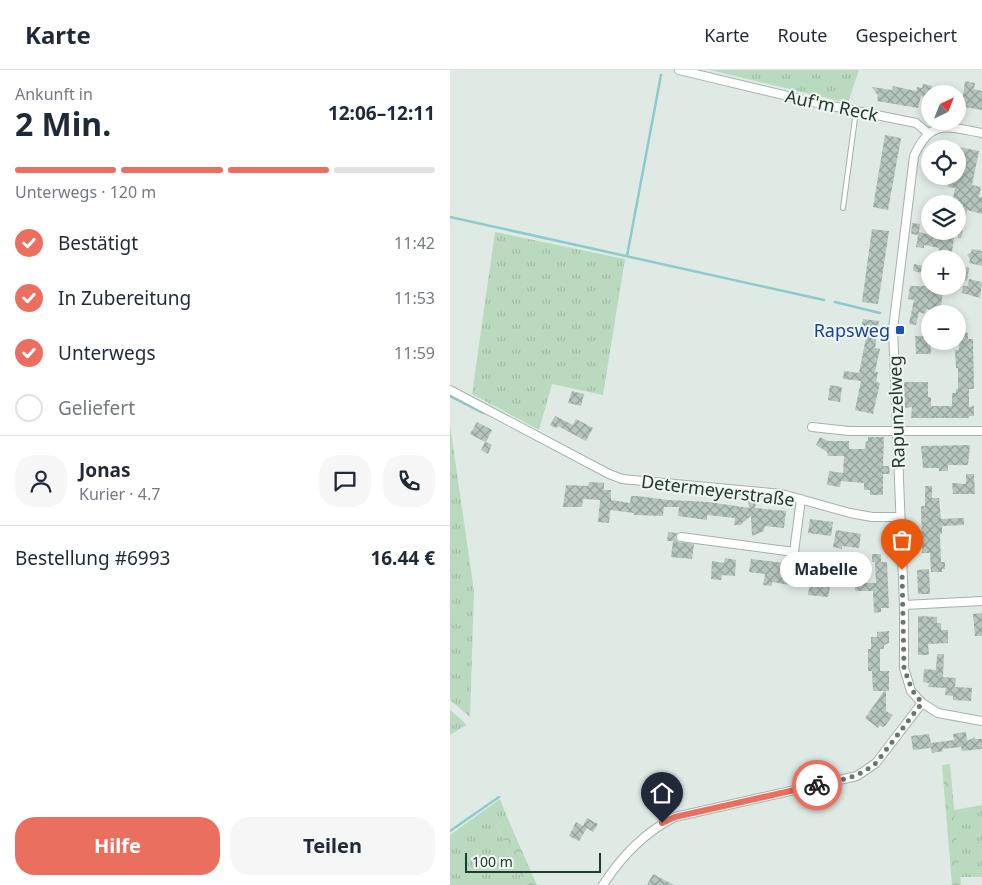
<!DOCTYPE html>
<html lang="de">
<head>
<meta charset="utf-8">
<style>
	body { margin:0; font-family:"Noto Sans",sans-serif; background:#f6f6f7; color:#1f2937; height:100vh; display:flex; flex-direction:column; font-size:19px; white-space:nowrap }
	* { box-sizing:border-box; margin:0 }
	p { font-size:16px; color:#747a83 }
	.icon { flex:none; width:28px; height:28px; fill:none; stroke:currentColor; stroke-width:2; stroke-linecap:round; stroke-linejoin:round }
	.map { position:relative; flex:1; overflow:hidden }
	.details { display:flex; flex-direction:column; background:#fff; width:450px }
	.details>* { flex:none }
	.needle { width:32px; rotate:43deg }
	.tools { position:absolute; left:471px; top:15px; display:grid; gap:10px }
	.tools a { display:grid; place-items:center; width:45px; height:45px; border-radius:50%; background:#fff; box-shadow:0 2px 8px #0003; font-size:25px }
	.scale { position:absolute; left:15px; bottom:12px; width:136px; box-sizing:border-box; padding-left:5px; border:2px solid #223a30; border-top:0; font-size:14px; line-height:18px; white-space:nowrap; color:#223a30; -webkit-text-stroke:4px #f0f7f3; paint-order:stroke }
	.pin { position:absolute; display:grid; place-items:center; width:42px; height:42px; color:#fff; margin:-51px -21px; border-radius:50% 50% 50% 0; rotate:-45deg; box-shadow:0 0 5px #0007 }
	.pin .icon { rotate:45deg }
	.courier { position:absolute; display:grid; place-items:center; width:50px; height:50px; margin:-25px; border:4px solid #ea6f5f; border-radius:50%; background:#fff; color:#222; box-shadow:0 1px 6px #0007 }
	.bubble { position:absolute; height:35px; border-radius:18px; background:#fff; box-shadow:0 2px 8px #0003; font-size:16px; font-weight:700; line-height:35px; text-align:center }
	.head em { font-style:normal; font-weight:700 }
	.head div { display:flex; flex-direction:column-reverse }
	.head { display:flex; align-items:center; justify-content:space-between; height:85px; padding:0 15px }
	h1 { font-size:32px; font-weight:700; line-height:38px }
	.bar { display:grid; grid-template-columns:repeat(4,1fr); gap:8px 5px; align-content:center; height:60px; padding:0 15px }
	.bar i { height:6px; border-radius:4px; background:#e0e1e3 }
	.bar .selected { background:#ea6f5f }
	.bar p { grid-column:span 4 }
	.line { display:flex; align-items:center; gap:12px; padding:0 15px; border-top:1px solid #e0e1e3 }
	.line div { flex:1 }
	.round { display:grid; place-items:center; flex:none; width:52px; height:52px; border-radius:20px; background:#f6f6f7 }
	ol { padding:0 15px; list-style:none }
	li { display:flex; align-items:center; gap:15px; height:55px }
	li p { margin-inline-start:auto }
	li .icon { padding:5px; border-radius:50%; background:#ea6f5f; color:#fff; stroke-width:4 }
	li:last-child { color:#747a83 }
	li i { width:28px; height:28px; border:2px solid #e0e1e3; border-radius:50% }
	.action { display:flex; gap:10px; margin-top:auto; padding:10px 15px }
	.action a { flex:1; height:58px; border-radius:20px; background:#ea6f5f; color:#fff; font-size:20px; font-weight:700; line-height:58px; text-align:center }
	.action a+a { background:#f6f6f7; color:#1f2937 }
	header { display:flex; align-items:center; gap:30px; box-sizing:border-box; height:70px; padding:0 25px; background:#fff; border-bottom:1px solid #e0e1e3 }
	header strong { font-size:24px }
	nav { display:flex; gap:28px; margin-inline-start:auto; font-size:18px }
	main { display:flex; flex:1; min-height:0 }
	.map>svg:first-child { display:block }
	.grass { fill:url(#grass-tufts) }
	.forest { fill:url(#forest-crowns) }
	.lines { fill:none; stroke-linecap:round; stroke-linejoin:round }
	.stream { stroke:#8bcbcd; stroke-width:2.5 }
	.building { fill:url(#building-cross-hatch) }
	.lane-casing { stroke:#a3b2ab; stroke-width:6 }
	.street-casing { stroke:#a3b2ab; stroke-width:10 }
	.lane { stroke:#fff; stroke-width:4 }
	.street { stroke:#fff; stroke-width:8 }
	.done { stroke:#64786f; stroke-width:5; stroke-dasharray:0 9 }
	.route { stroke:#ea6f5f; stroke-width:6 }
	.transit-dot { fill:#1a4fb4; stroke:#f0f7f3; stroke-width:2 }
	.labels { text-anchor:middle; dominant-baseline:central; stroke-width:4; stroke-linejoin:round; paint-order:stroke }
	.street-label { font-size:18px; fill:#223a30; stroke:#f0f7f3 }
	.transit-label { font-size:18px; fill:#164399; stroke:#f0f7f3; text-anchor:end }
</style>
</head>
<body>
<header>
<strong>Karte</strong>
<nav><a>Karte</a><a>Route</a><a>Gespeichert</a></nav>
</header>
<main>
<section class="details">
<div class="head"><div><h1>2 Min.</h1><p>Ankunft in</p></div><em>12:06–12:11</em></div>
<div class="bar"><i class="selected"></i><i class="selected"></i><i class="selected"></i><i></i><p>Unterwegs · 120 m</p></div>
<ol>
<li><svg class="icon" aria-label="check" viewBox="0 0 24 24"><path d="M5 12l5 5 9-10"/></svg>Bestätigt<p>11:42</p></li>
<li><svg class="icon" aria-label="check" viewBox="0 0 24 24"><path d="M5 12l5 5 9-10"/></svg>In Zubereitung<p>11:53</p></li>
<li><svg class="icon" aria-label="check" viewBox="0 0 24 24"><path d="M5 12l5 5 9-10"/></svg>Unterwegs<p>11:59</p></li>
<li><i></i>Geliefert</li>
</ol>
<div class="line" style="height:90px"><a class="round"><svg class="icon" aria-label="person" viewBox="0 0 24 24"><circle cx="12" cy="8" r="4"/><path d="M4 21q1-7 8-7t8 7"/></svg></a><div><b>Jonas</b><p>Kurier · 4.7</p></div><a class="round"><svg class="icon" aria-label="chat" viewBox="0 0 24 24"><path d="M4 5h16v11H9l-5 4z"/></svg></a><a class="round"><svg class="icon" aria-label="phone" viewBox="0 0 24 24"><path d="M5 4h4l2 5-3 2q2 4 5 5l2-3 5 2v4C11 20 4 13 5 4z"/></svg></a></div>
<div class="line" style="height:65px"><div>Bestellung #6993</div><b>16.44 €</b></div>
<div class="action"><a>Hilfe</a><a>Teilen</a></div>
</section>
<div class="map">
<svg width="532" height="815" viewBox="0 0 532 815">
	<defs>
		<pattern id="grass-tufts" width="24" height="20" patternUnits="userSpaceOnUse" patternTransform="scale(1.25)"><rect width="24" height="20" fill="#badabf"/><path d="M3 7l-1-3M5 7V3M7 7l1-3M15 17l-1-3M17 17v-4M19 17l1-3" fill="none" stroke="#a0bca4"/></pattern>
		<pattern id="forest-crowns" width="20" height="18" patternUnits="userSpaceOnUse" patternTransform="scale(1.25)"><rect width="20" height="18" fill="#badabf"/><path d="M2 6a3 3 0 1 1 6 0M12 15a3 3 0 1 1 6 0" fill="none" stroke="#a0bca4"/></pattern>
		<pattern id="building-cross-hatch" width="8" height="8" patternUnits="userSpaceOnUse" patternTransform="scale(1.25)"><rect width="8" height="8" fill="#b6c5bd"/><path d="M0 0l8 8M0 8l8-8" fill="none" stroke="#94a19a"/></pattern>
	</defs>
	<rect width="100%" height="100%" fill="#e0eae5"/>
	<path class="grass" d="M260,0H409L398,33Z
		M45,162L175,189L153,325L102,314L89,360L22,324Z
		M0,355L24,521L20,647L0,630Z
		M0,640L12,650L16,655L0,665Z
		M50,729L57,747L46,755L75,815H0V765Z
		M532,735V807H510L504,740Z"/>
	<path class="forest" d="M500,694L511,815H502L492,695Z
		M57,747L86,813L88,815H75L46,755Z"/>
	<g class="lines">
		<path class="stream" d="M0,147L374,230
			M177,186L211,5
			M385,232L430,243
			M0,326L33,343
			M0,761L49,727"/>
	</g>
	<path class="building" d="M515,11L525,13L524,19L532,21V40L508,36V25L513,26Z
		M473,14L482,16L479,28L471,26L468,38L427,31L428,26L422,17L442,20L443,16L466,21L467,17L472,18Z
		M435,65L451,68L438,140L423,137Z
		M508,77L529,81L522,115L531,117L529,127H532V144L517,140L511,168H508V134H502L505,118L498,117L499,106H508Z
		M462,153L470,154L469,162L485,166L486,161H505L501,189H487L489,178L474,175V178L466,177L468,165L461,164Z
		M422,159L439,161L428,234L412,232Z
		M522,179L532,181V196L519,193L520,189L517,185L521,182Z
		M464,194L473,196L472,203L463,201Z
		M508,196L519,198L517,211L508,209Z
		M519,209L532,212L530,228L512,223L513,216H518Z
		M460,216H494L490,242L476,239L475,244L469,242L466,255L459,254L464,230L458,229Z
		M413,249L429,251L425,278L430,279L425,302H428L426,312L430,313L423,344L405,340L411,311L393,309L394,301L409,303L416,268L410,267Z
		M509,261L518,263V269H523L524,319H519V337L524,336V346H519V348H461L462,337L455,338L454,312H478V327H481V336H502V323H506V319H508V298H506L505,280H509Z
		M465,266H480L481,284H466Z
		M380,315L392,317L390,332L378,330Z
		M122,321L134,324L131,336L118,333Z
		M105,346L123,355L126,349L143,358L136,371L108,356L106,358L100,355Z
		M27,352L42,360L36,372L42,375L38,384L31,380L35,372L20,364Z
		M370,367L378,371H399V379H415L416,371H418V367H434L433,396H439L440,404H433V425H420V420H414V413L391,411L390,417L377,415L379,401L393,403L394,386H378L377,382L366,375Z
		M520,375L518,395H498V401H489V398H473L471,376Z
		M516,404H524L525,424H503L502,413L516,414Z
		M139,412L154,413V420H161V430L180,433L181,426H188L218,430L259,432L299,438L298,431H306L305,438L336,441L334,458L315,456L314,461L302,466L301,446L290,455H284L285,448L257,445V450L228,446L229,437H214L213,446L184,445V443L160,440L159,453L148,452L150,430L133,429L132,437H113L116,415L138,416Z
		M475,416H482V428H489L491,449L514,448V455L492,456V464H490L491,492H495V499H492V502H481L480,483H472L471,436H475Z
		M360,449L383,452L381,466L358,463Z
		M386,460L411,464L409,478L392,476V479L383,477Z
		M218,462L227,463L225,467L228,472L244,474L242,489L221,487L223,471H217Z
		M422,484H431V492H437L439,538H431V542L424,543L423,521H405V513H426L425,492H422Z
		M275,488L286,490L285,506L272,505L271,510L261,509L262,491L274,493Z
		M301,489L342,494V496L353,497V500L383,503L382,517H380L378,527L358,525L360,513L340,511V515L322,512V516L313,515L315,504L299,502Z
		M385,495L394,498V506L384,505Z
		M479,499L480,524H468L467,500Z
		M532,543V566H525L523,544Z
		M468,546L487,547V553H491V560H498V573L478,574L479,585H468Z
		M439,561V573L434,575V579H430V601H439V621H436V641L443,645L435,656L432,657L430,655L428,658L415,648L434,621H423L422,601H418V579H421V567H427V562Z
		M487,584H494L493,607L506,608L505,617L522,618L521,631L503,630V626L495,625L496,618L478,617L479,613L473,612L474,599L486,600Z
		M516,662L517,671L525,667V669H532V679L512,681L511,677L492,679L493,681L482,683L481,678L463,680L461,666L479,664L481,673L504,670L503,664Z
		M137,748L148,754L143,762L137,758L129,771L119,766L126,752L133,756Z
		M203,804L224,815H197Z"/>
	<g class="lines">
		<defs>
			<path id="lane" d="M393,138L406,41"/>
			<path id="street" d="M229,0L367,33L466,53L478,63
				M532,63C497,57 481,48 464,86L443,259L454,535V598L461,621L472,633L488,643L532,651
				M0,320L159,404L172,409L332,424L400,443L422,447H450
				M362,357L399,361H532
				M231,467L344,482L351,429
				M454,535L532,531
				M153,815C171,787 195,762 225,747L407,706L426,693L472,633"/>
		</defs>
		<use href="#lane" class="lane-casing"/>
		<use href="#street" class="street-casing"/>
		<use href="#lane" class="lane"/>
		<use href="#street" class="street"/>
	</g>
	<g class="lines">
		<path class="done" d="M367,715C390,710 406,709 426,693L472,633L462,620L454,598L452,500"/>
		<path class="route" d="M212,753L225,747L367,715"/>
	</g>
	<rect class="transit-dot" x="445" y="255" width="10" height="10" rx="2.5"/>
	<g class="labels">
		<g class="street-label">
			<text transform="translate(382 35) rotate(12)">Auf'm Reck</text>
			<text transform="translate(446 342) rotate(-92)">Rapunzelweg</text>
			<text transform="translate(268 420) rotate(7)">Determeyerstraße</text>
		</g>
		<g class="transit-label">
			<text x="440" y="260">Rapsweg</text>
		</g>
	</g>
</svg>
<div class="tools">
<a><svg class="needle" viewBox="-14 -14 28 28"><path d="M0-13l5 13h-10z" fill="#e53935"/><path d="M0 13l5-13h-10z" fill="#747a83"/></svg></a>
<a><svg class="icon" aria-label="locate" viewBox="0 0 24 24"><circle cx="12" cy="12" r="6"/><path d="M12 2v4M12 18v4M2 12h4M18 12h4"/></svg></a>
<a><svg class="icon" aria-label="layers" viewBox="0 0 24 24"><path d="M12 4l9 5-9 5-9-5zM3 14l9 5 9-5"/></svg></a>
<a>+</a>
<a>−</a>
</div>
<div class="scale">100 m</div>
<div class="pin" style="left:452px;top:500px;background:#ea580c"><svg class="icon" aria-label="bag" viewBox="0 0 24 24"><path d="M5 8h14l-1 12H6zM9 8a3 3 0 0 1 6 0"/></svg></div>
<div class="pin" style="left:212px;top:753px;background:#1f2937"><svg class="icon" aria-label="home" viewBox="0 0 24 24"><path d="M3 11l9-7 9 7M6 9v11h12V9"/></svg></div>
<div class="courier" style="left:367px;top:715px"><svg class="icon" aria-label="bike" viewBox="0 0 24 24"><circle cx="6" cy="16" r="4"/><circle cx="18" cy="16" r="4"/><path d="M6 16l4-8h5l3 8M10 8l3 8H6M13 5h3"/></svg></div>
<div class="bubble" style="left:330px;top:482px;width:92px">Mabelle</div>
</div>
</main>
</body>
</html>
